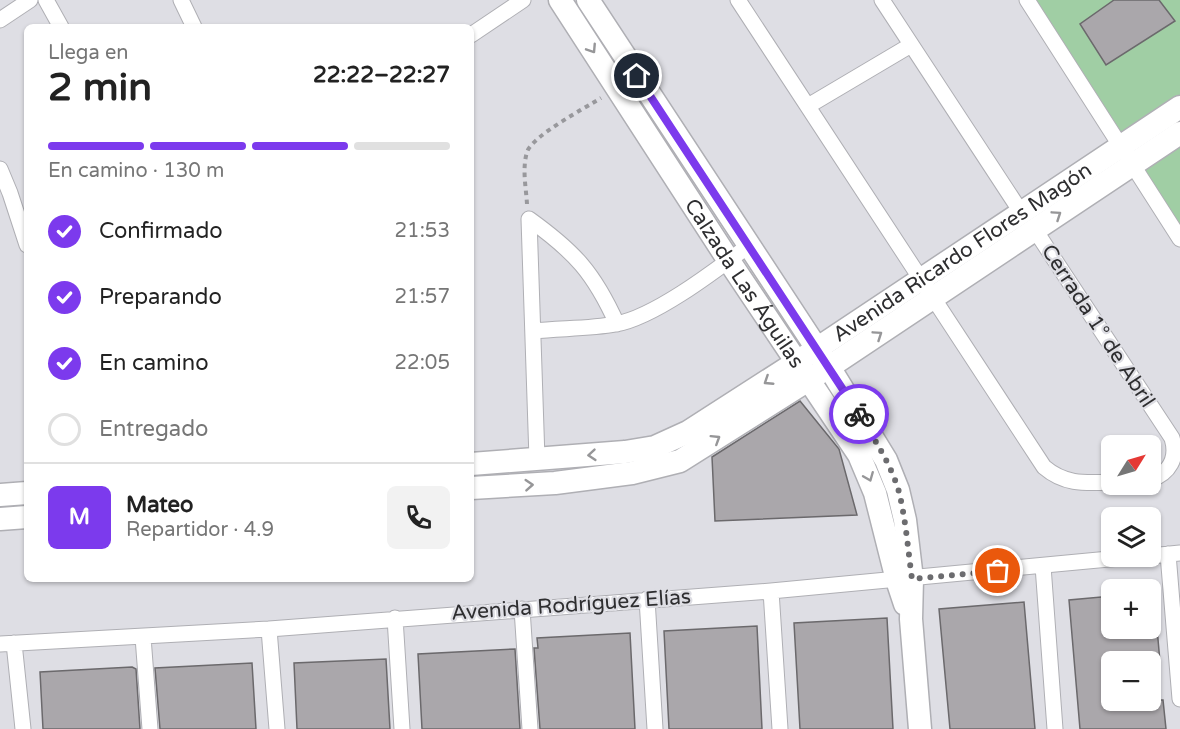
<!DOCTYPE html>
<html lang="es">
<head>
<meta charset="utf-8">
<style>
	body { margin:0; font-family:"Varela Round",sans-serif; background:#f2f2f2; color:#222; height:100vh; display:flex; flex-direction:column; font-size:22px; white-space:nowrap }
	* { box-sizing:border-box; margin:0 }
	p { font-size:20px; color:#767676 }
	.icon { flex:none; width:33px; height:33px; fill:none; stroke:currentColor; stroke-width:2; stroke-linecap:round; stroke-linejoin:round }
	.map { position:relative; flex:1; overflow:hidden }
	.side { position:absolute; left:24px; top:24px; width:450px; height:558px; display:flex; flex-direction:column; background:#fff; border-radius:9px; box-shadow:0 2px 4px #0004 }
	.side>* { flex:none }
	.needle { width:39px; rotate:53deg }
	.controls { position:absolute; left:1101px; top:435px; display:grid; gap:12px }
	.controls a { display:grid; place-items:center; width:60px; height:60px; border-radius:9px; background:#fff; box-shadow:0 2px 4px #0004; font-size:30px }
	.pin { position:absolute; display:grid; place-items:center; width:51px; height:51px; color:#fff; margin:-26px; border:3px solid #fff; border-radius:50%; box-shadow:0 2px 6px #0007 }
	.courier { position:absolute; display:grid; place-items:center; width:60px; height:60px; margin:-30px; border:4px solid #7c3aed; border-radius:50%; background:#fff; color:#222; box-shadow:0 2px 8px #0007 }
	.head em { font-style:normal; font-weight:700 }
	.head div { display:flex; flex-direction:column-reverse }
	.head { display:flex; align-items:center; justify-content:space-between; height:102px; padding:0 24px }
	h1 { font-size:39px; font-weight:700; line-height:45px }
	.bar { display:grid; grid-template-columns:repeat(4,1fr); gap:9px 6px; align-content:center; height:72px; padding:0 24px }
	.bar i { height:8px; border-radius:4px; background:#e0e0e0 }
	.bar .current { background:#7c3aed }
	.bar p { grid-column:span 4 }
	.line { display:flex; align-items:center; gap:15px; padding:0 24px; border-top:2px solid #e0e0e0 }
	.line div { flex:1 }
	.round { display:grid; place-items:center; flex:none; width:63px; height:63px; border-radius:9px; background:#f2f2f2 }
	ol { padding:0 24px; list-style:none }
	li { display:flex; align-items:center; gap:18px; height:66px }
	li p { margin-inline-start:auto }
	li .icon { padding:6px; border-radius:50%; background:#7c3aed; color:#fff; stroke-width:4 }
	li:last-child { color:#767676 }
	li i { width:33px; height:33px; border:3px solid #e0e0e0; border-radius:50% }
	.map>svg:first-child { display:block }
	.green { fill:#a0cea4 }
	.building { fill:#aaa7ab; stroke:#6b696c; stroke-width:1.5 }
	.lines { fill:none; stroke-linecap:round; stroke-linejoin:round }
	.street-casing { stroke:#afafb4; stroke-width:17 }
	.secondary-casing { stroke:#afafb4; stroke-width:25 }
	.path { stroke:#98989c; stroke-width:4; stroke-dasharray:4.5 4.5; stroke-linecap:butt }
	.street { stroke:#fff; stroke-width:15 }
	.secondary { stroke:#fff; stroke-width:22 }
	.oneway { stroke:#969698 }
	.done { stroke:#6c6c6f; stroke-width:6; stroke-dasharray:0 10.8 }
	.route { stroke:#7c3aed; stroke-width:8 }
	.labels { text-anchor:middle; dominant-baseline:central; stroke-width:4.5; stroke-linejoin:round; paint-order:stroke }
	.street-label { font-size:21px; fill:#2e2e30; stroke:#dedee4 }
</style>
</head>
<body>
<div class="map">
<svg width="1180" height="729" viewBox="0 0 1180 729">
	<rect width="100%" height="100%" fill="#dedee4"/>
	<path class="green" d="M1036,0H1180V98L1123,135Z
		M1180,145V228L1142,171Z"/>
	<path class="building" d="M1114,0H1159L1175,21L1106,65L1080,24Z
		M800,401L839,449L857,515L715,521L712,457Z
		M1112,596V628H1157L1160,662H1112V700H1163L1166,729H1080L1069,600Z
		M1024,602L1035,729H950L939,609Z
		M887,618L893,729H800L794,623Z
		M757,626L762,729H669L664,631Z
		M630,633L635,729H540L534,648H538L537,638Z
		M515,649L520,729H422L418,654Z
		M386,659L390,729H297L294,663Z
		M252,663L256,729H160L155,668Z
		M132,667L136,669L140,729H43L40,672Z"/>
	<g class="lines">
		<defs>
			<path id="street" d="M46,0L61,27
				M181,0L194,27
				M738,0L1044,467C1065,485 1085,483 1112,482
				M882,0L1021,212
				M1027,0L1180,239
				M0,20L30,0
				M471,35L523,0
				M808,106L911,45
				M0,169L10,193L27,245
				M529,219L537,459
				M529,219C575,252 594,273 617,324
				M1035,230L1172,438C1178,458 1170,473 1150,480
				M533,331C560,328 589,329 616,324C655,317 716,270 748,246
				M1168,554L1180,699
				M1150,556L1180,553
				M1043,566L1055,729
				M771,591L780,729
				M647,599L655,729
				M522,609L530,729
				M395,618L402,729
				M269,629L277,729
				M143,637L150,729
				M14,643L23,729
				M0,644L269,629L771,591L1141,556"/>
			<g id="secondary">
				<path id="s1" d="M560,0L729,261L859,455L875,493L897,580L905,604"/>
				<path d="M588,0L829,367L886,460L898,490L905,520L912,579L911,619L920,729"/>
				<path id="s2" d="M471,464L625,452L655,447L688,432L797,362L1180,107"/>
				<path d="M471,488L555,483L632,473L680,461L829,367L1180,133"/>
				<path d="M0,495L27,493"/>
				<path d="M0,519L27,517"/>
			</g>
		</defs>
		<use href="#street" class="street-casing"/>
		<use href="#secondary" class="secondary-casing"/>
		<path class="path" d="M527,204C526,187 522,169 527,152C532,136 585,108 601,98"/>
		<use href="#street" class="street"/>
		<use href="#secondary" class="secondary"/>
	</g>
	<defs><path id="oneway-chevron" d="M-2-3.5L2.5 0L-2 3.5" fill="none" stroke-width="1.6" stroke-linecap="round" stroke-linejoin="round" transform="scale(1.5)"/></defs>
	<g class="oneway">
		<use href="#oneway-chevron" transform="translate(592 49) rotate(57)"/>
		<use href="#oneway-chevron" transform="translate(1057 215) rotate(-34)"/>
		<use href="#oneway-chevron" transform="translate(878 335) rotate(-34)"/>
		<use href="#oneway-chevron" transform="translate(768 381) rotate(147)"/>
		<use href="#oneway-chevron" transform="translate(716 439) rotate(-32)"/>
		<use href="#oneway-chevron" transform="translate(592 455) rotate(175)"/>
		<use href="#oneway-chevron" transform="translate(869 477) rotate(68)"/>
		<use href="#oneway-chevron" transform="translate(529 485) rotate(-4)"/>
	</g>
	<g class="lines">
		<path class="done" d="M859,414C874,439 891,464 899,492C906,521 908,550 912,579L998,571"/>
		<path class="route" d="M637,76L859,414"/>
	</g>
	<g class="labels">
		<g class="street-label">
			<text stroke="none"><textPath href="#s2" startOffset="549">Avenida Ricardo Flores Magón</textPath></text>
			<text stroke="none"><textPath href="#s1" startOffset="338">Calzada Las Águilas</textPath></text>
			<text transform="translate(1098 326) rotate(57)">Cerrada 1° de Abril</text>
			<text transform="translate(571 605) rotate(-4)">Avenida Rodríguez Elías</text>
		</g>
	</g>
</svg>
<div class="controls">
<a><svg class="needle" viewBox="-14 -14 28 28"><path d="M0-13l5 13h-10z" fill="#e53935"/><path d="M0 13l5-13h-10z" fill="#767676"/></svg></a>
<a><svg class="icon" aria-label="layers" viewBox="0 0 24 24"><path d="M12 4l9 5-9 5-9-5zM3 14l9 5 9-5"/></svg></a>
<a>+</a>
<a>−</a>
</div>
<div class="pin" style="left:998px;top:571px;background:#ea580c"><svg class="icon" aria-label="bag" viewBox="0 0 24 24"><path d="M5 8h14l-1 12H6zM9 8a3 3 0 0 1 6 0"/></svg></div>
<div class="pin" style="left:637px;top:76px;background:#1f2937"><svg class="icon" aria-label="home" viewBox="0 0 24 24"><path d="M3 11l9-7 9 7M6 9v11h12V9"/></svg></div>
<div class="courier" style="left:859px;top:414px"><svg class="icon" aria-label="bike" viewBox="0 0 24 24"><circle cx="6" cy="16" r="4"/><circle cx="18" cy="16" r="4"/><path d="M6 16l4-8h5l3 8M10 8l3 8H6M13 5h3"/></svg></div>
<section class="side">
<div class="head"><div><h1>2 min</h1><p>Llega en</p></div><em>22:22–22:27</em></div>
<div class="bar"><i class="current"></i><i class="current"></i><i class="current"></i><i></i><p>En camino · 130 m</p></div>
<ol>
<li><svg class="icon" aria-label="check" viewBox="0 0 24 24"><path d="M5 12l5 5 9-10"/></svg>Confirmado<p>21:53</p></li>
<li><svg class="icon" aria-label="check" viewBox="0 0 24 24"><path d="M5 12l5 5 9-10"/></svg>Preparando<p>21:57</p></li>
<li><svg class="icon" aria-label="check" viewBox="0 0 24 24"><path d="M5 12l5 5 9-10"/></svg>En camino<p>22:05</p></li>
<li><i></i>Entregado</li>
</ol>
<div class="line" style="height:108px"><b class="round" style="background:#7c3aed;color:#fff">M</b><div><b>Mateo</b><p>Repartidor · 4.9</p></div><a class="round"><svg class="icon" aria-label="phone" viewBox="0 0 24 24"><path d="M5 4h4l2 5-3 2q2 4 5 5l2-3 5 2v4C11 20 4 13 5 4z"/></svg></a></div>
</section>
</div>
</body>
</html>
